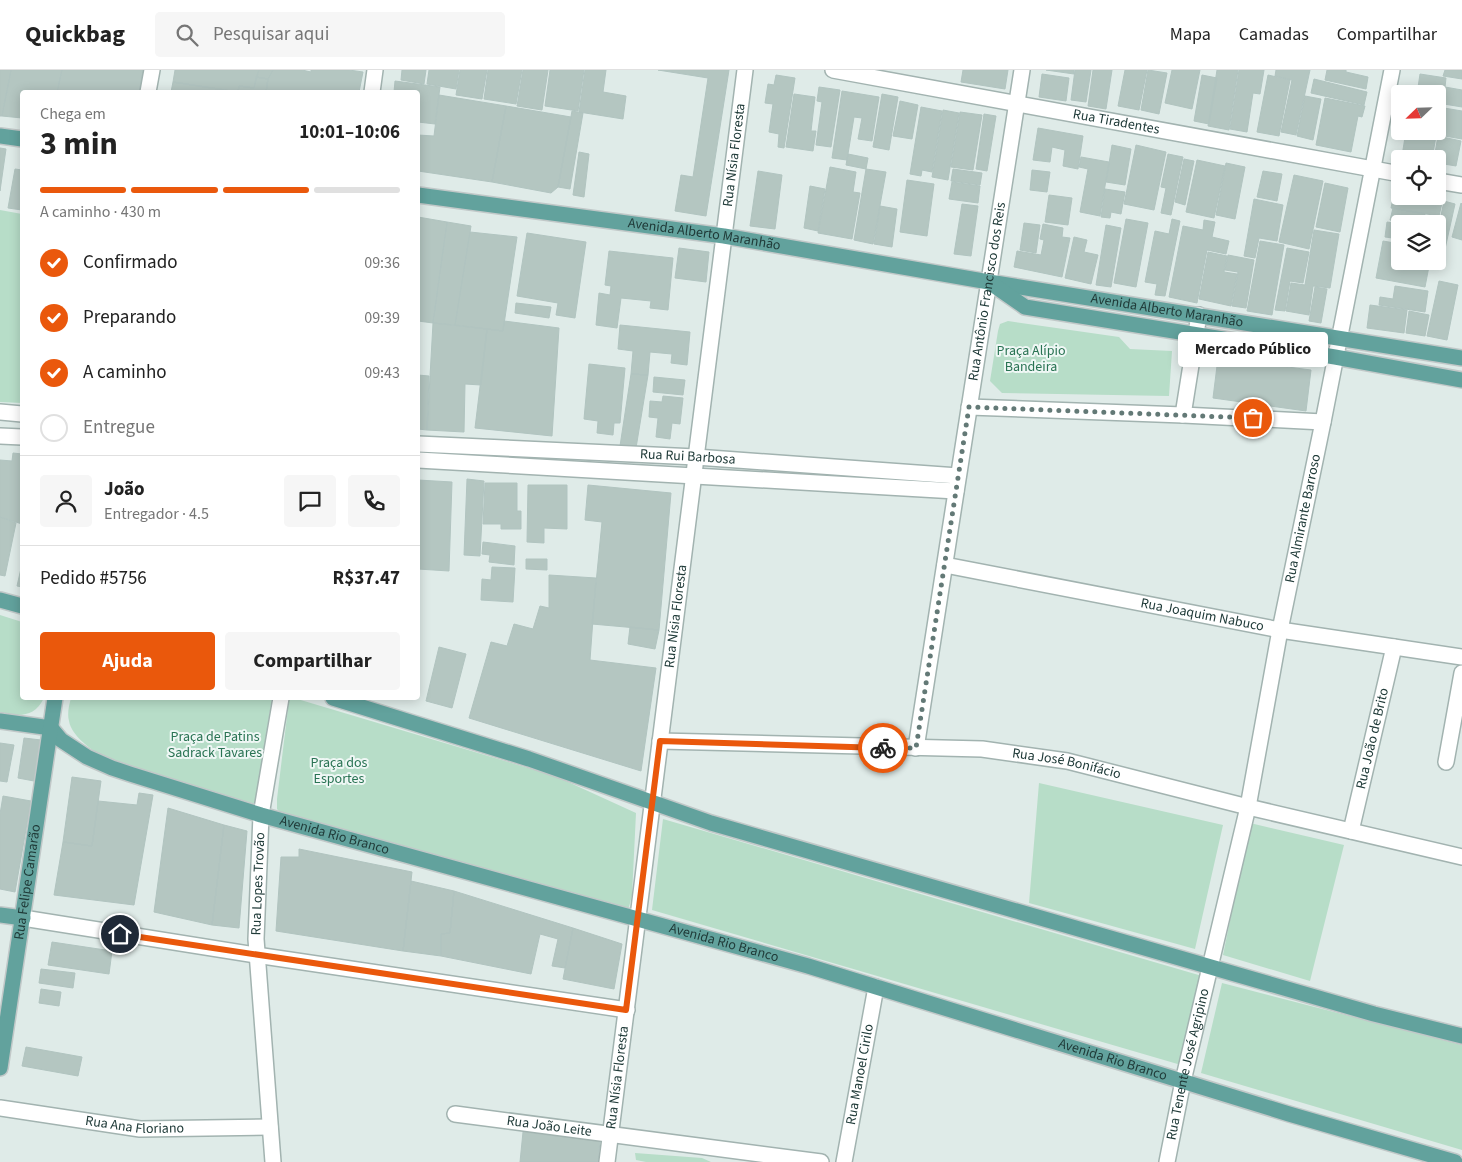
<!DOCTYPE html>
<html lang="pt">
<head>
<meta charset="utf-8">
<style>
	body { margin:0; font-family:"Source Sans 3",sans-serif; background:#f6f6f6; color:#222; height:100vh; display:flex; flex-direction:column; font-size:19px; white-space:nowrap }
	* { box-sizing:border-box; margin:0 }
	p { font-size:16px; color:#767676 }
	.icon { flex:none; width:28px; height:28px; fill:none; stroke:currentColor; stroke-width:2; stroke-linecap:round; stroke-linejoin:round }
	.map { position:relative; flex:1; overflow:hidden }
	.details { position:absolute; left:20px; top:20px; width:400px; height:610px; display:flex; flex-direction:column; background:#fff; border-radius:5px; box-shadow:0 2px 12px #0003 }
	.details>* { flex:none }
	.needle { width:32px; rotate:247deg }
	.tools { position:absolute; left:1391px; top:15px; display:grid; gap:10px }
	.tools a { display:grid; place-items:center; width:55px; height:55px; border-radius:5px; background:#fff; box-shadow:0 2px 12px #0003; font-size:25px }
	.pin { position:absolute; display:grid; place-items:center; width:42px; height:42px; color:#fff; margin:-21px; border:2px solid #fff; border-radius:50%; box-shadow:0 1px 5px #0007 }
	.courier { position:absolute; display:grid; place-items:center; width:50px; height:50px; margin:-25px; border:4px solid #ea580c; border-radius:50%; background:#fff; color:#222; box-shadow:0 1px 6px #0007 }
	.bubble { position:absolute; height:35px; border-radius:5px; background:#fff; box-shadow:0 2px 12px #0003; font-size:16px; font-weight:700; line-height:35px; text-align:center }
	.overview em { font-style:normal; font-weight:700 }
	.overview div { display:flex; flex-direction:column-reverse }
	.overview { display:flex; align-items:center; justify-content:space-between; height:85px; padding:0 20px }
	h1 { font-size:32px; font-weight:700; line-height:38px }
	.bar { display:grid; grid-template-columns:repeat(4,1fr); gap:8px 5px; align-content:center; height:60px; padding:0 20px }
	.bar i { height:6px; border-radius:4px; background:#e0e0e0 }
	.bar .selected { background:#ea580c }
	.bar p { grid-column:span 4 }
	.line { display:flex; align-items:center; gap:12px; padding:0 20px; border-top:1px solid #e0e0e0 }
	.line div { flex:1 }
	.round { display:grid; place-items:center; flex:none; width:52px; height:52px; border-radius:5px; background:#f6f6f6 }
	ol { padding:0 20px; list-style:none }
	li { display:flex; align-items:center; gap:15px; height:55px }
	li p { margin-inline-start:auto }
	li .icon { padding:5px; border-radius:50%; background:#ea580c; color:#fff; stroke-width:4 }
	li:last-child { color:#767676 }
	li i { width:28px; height:28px; border:2px solid #e0e0e0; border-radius:50% }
	.action { display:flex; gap:10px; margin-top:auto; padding:10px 20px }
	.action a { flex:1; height:58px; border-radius:5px; background:#ea580c; color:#fff; font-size:20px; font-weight:700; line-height:58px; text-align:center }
	.action a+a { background:#f6f6f6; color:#222 }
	header { display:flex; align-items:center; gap:30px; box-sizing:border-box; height:70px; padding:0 25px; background:#fff; border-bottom:1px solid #e0e0e0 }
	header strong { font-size:24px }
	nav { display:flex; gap:28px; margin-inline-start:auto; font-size:18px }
	.search { width:350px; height:45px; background:#f6f6f6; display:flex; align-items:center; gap:12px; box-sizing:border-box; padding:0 18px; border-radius:5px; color:#767676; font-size:19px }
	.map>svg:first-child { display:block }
	.green { fill:#b7ddc8 }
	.building { fill:#b4c6c1; stroke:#b1c4c0 }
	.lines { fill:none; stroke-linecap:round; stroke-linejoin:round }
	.minor-casing { stroke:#a2b3b0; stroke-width:18 }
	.major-casing { stroke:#c1c8c8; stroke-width:18 }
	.minor { stroke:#fff; stroke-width:15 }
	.major { stroke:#62a29d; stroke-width:15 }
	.done { stroke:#637976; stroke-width:5; stroke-dasharray:0 9 }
	.route { stroke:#ea580c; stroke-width:6 }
	.labels { text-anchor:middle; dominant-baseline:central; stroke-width:4; stroke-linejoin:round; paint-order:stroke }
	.street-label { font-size:14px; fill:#203b39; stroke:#eff7f5 }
	.park-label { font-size:14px; fill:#297353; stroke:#eff7f5 }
</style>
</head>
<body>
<header>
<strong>Quickbag</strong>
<div class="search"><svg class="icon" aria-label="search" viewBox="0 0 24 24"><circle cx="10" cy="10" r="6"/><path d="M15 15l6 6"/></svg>Pesquisar aqui</div>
<nav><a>Mapa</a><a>Camadas</a><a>Compartilhar</a></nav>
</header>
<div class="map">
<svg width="1462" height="1092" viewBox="0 0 1462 1092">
	<rect width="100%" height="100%" fill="#dfebe8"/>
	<path class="green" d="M0,140L22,144V333L0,332Z
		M1008,251L1119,267L1130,279L1172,281L1169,326L1002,323L990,311L998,261L1000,254Z
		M0,545L22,552V628H44C34,648 20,646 0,643Z
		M71,628H272L255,734L121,697C105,689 72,670 69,651C67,644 69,635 71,628Z
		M294,628L555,706L636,743L632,825L629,837L622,840L282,745L277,739V729L289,630Z
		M1039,713L1223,755L1195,879L1029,833Z
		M663,749L1202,906L1181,995L652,840Z
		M1250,753L1344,775L1310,911L1223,885Z
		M1222,913L1462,975V1080L1201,1003Z
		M635,1083L702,1088L711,1092H646L636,1090Z"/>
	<path class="building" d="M0,0H11L2,46H0Z
		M11,0H62L57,22H22V48L2,46Z
		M62,0H143L139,22H57Z
		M175,0H259L254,18L239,16L238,22L173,12Z
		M259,0H273L268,9L256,7Z
		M273,0H302L311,2V0H349L363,2L359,22H266L268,9Z
		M402,0H426L424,14L401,10Z
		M429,0H459L456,19L427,14Z
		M460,0H487L482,29L456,25Z
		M488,0H522L516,34L484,29Z
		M523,0H548L542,40L517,36Z
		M550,0H584L578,41L545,36Z
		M585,0H606L603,22L626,26L623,49L579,42Z
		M658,0H729L706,146L675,141L681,105L693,107L708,8Z
		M963,0H1008L1005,19L961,12Z
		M1046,0H1074V4Z
		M1075,0H1091L1086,32L1071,30Z
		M1093,0H1112L1106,39L1088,36Z
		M1125,0H1147L1139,40L1118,36Z
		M1148,0L1167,3L1159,44L1141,40Z
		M1172,0H1200L1192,39L1165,33Z
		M1217,0H1238L1229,60L1208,56Z
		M1239,0H1264L1260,24L1253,23L1247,62L1230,59Z
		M1276,0H1310L1296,65L1281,62L1292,10L1275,6Z
		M1327,0H1346V2L1368,7L1366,19L1325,10Z
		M1445,0H1462V9L1443,6Z
		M1042,4L1069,8L1066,31L1039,27Z
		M1420,4L1446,8L1445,17L1462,20V37L1438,33V24H1417Z
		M776,5L795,8L784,78L778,77L779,64L769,62L773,34L765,33L768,14L774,15Z
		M1202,5L1217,8L1209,54L1194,51Z
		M1268,5L1290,10L1279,66L1257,62Z
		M256,7L268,9L266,22H238L239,16L254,18Z
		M1314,9L1367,22L1364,35L1311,23Z
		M395,11L440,17L435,54L418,52V22H394Z
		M173,12L237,22H171Z
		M819,17L840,20L831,77L816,75L822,32L817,31Z
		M842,21L879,27L872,71L858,69L862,48L854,47L847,90L832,88Z
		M794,24L815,27L811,61H816L813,81L786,77Z
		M882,24L898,27L889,80L873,77Z
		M439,25L506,36L492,112L418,101V65L434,66Z
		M1305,26L1321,29L1313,70L1297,66Z
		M1325,28L1365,36L1362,47L1358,46L1351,82L1316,75Z
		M900,31L918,35L912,69L893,66Z
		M506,36L571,47L558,117L551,123L492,112Z
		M921,37L942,41L932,102L922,100L921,106L910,104Z
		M1438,37L1462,41V69L1416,61H1438Z
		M943,40L959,43L948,110L932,107Z
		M572,41L583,43L570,119L558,117Z
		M960,42L982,45L973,100L951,97Z
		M984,44L996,46L987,101L976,99Z
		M1038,58L1083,66L1078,99L1063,96L1065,80L1052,77L1050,92L1033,90Z
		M1406,61L1436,66L1432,89H1419L1402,86Z
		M1438,66L1461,71L1456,96L1438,93V89H1434Z
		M1112,75L1131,79L1125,115L1106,112Z
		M1136,75L1166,82L1154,140L1124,134Z
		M0,78L6,79L0,121Z
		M579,82L589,84L584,127L573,125Z
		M848,84L868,88L866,99L846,95Z
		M1168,84L1183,87L1171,145L1161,143L1166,118L1161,117Z
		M1081,87L1109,92L1100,146L1080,142L1088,99L1079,97Z
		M1184,89L1194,91L1185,135L1175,132Z
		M1197,90L1225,96L1214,148L1186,142Z
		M1226,93L1245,97L1235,149L1216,145Z
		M830,97L856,102L853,122L860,123L852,169L818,163Z
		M15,99L22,100V140L8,138Z
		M866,99L886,102L873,174L854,170Z
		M953,99L982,103L980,115L951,111Z
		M1032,100L1050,102L1047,122L1030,120Z
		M758,101L782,105L775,159L750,156Z
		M1263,101L1282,104L1277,131L1257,127Z
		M1294,105L1323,111L1309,179L1279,172Z
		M907,110L934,114L927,166L900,162Z
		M952,112L980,116L978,133L949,129Z
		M1325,113L1348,118L1340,162L1316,157Z
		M810,116L825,119L818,161L804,158Z
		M1105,119L1125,122L1121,144L1111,142L1110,148L1101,147Z
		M1394,124L1442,133L1439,146L1391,138Z
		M1049,125L1072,128L1068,155L1045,152Z
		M1254,129L1283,135L1277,171L1259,168L1255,188L1244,186Z
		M1444,131L1455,134L1445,179L1438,177V160Z
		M1461,133L1462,134V170L1452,167Z
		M962,134L978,136L971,186L954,184Z
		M880,136L897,139L892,177L874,174Z
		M1393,138L1425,144L1424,154H1411L1390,150Z
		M418,147L447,152L433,253L418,251Z
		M1126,149L1148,153L1136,217L1114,213Z
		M1172,149L1180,151L1165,226L1155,225L1157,214L1145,212L1155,161L1169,164Z
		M1204,150L1215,152L1212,167L1229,171L1226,184L1207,180L1197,233L1169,227L1183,156L1203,160Z
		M447,152L471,156L455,255L433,253Z
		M1387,152L1400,154V169L1385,167Z
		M1024,153L1040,155L1036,183L1020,180Z
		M1043,154L1063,158L1062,167L1070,168L1062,207L1014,197L1017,181L1041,185L1044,170L1040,169Z
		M1106,155L1121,158L1111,217L1096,215Z
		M1314,160L1339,164L1330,218L1313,216L1309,245L1286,241L1291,213L1305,215Z
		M470,162L517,167L503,261L455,255Z
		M527,163L586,172L575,248L556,245L558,233L517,226Z
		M1074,167L1087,170L1084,182L1098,185L1091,214L1065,208Z
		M1260,171L1284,175L1272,245L1247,241Z
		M1383,171L1400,174V191H1430L1425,217L1376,208Z
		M679,178L709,182L706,212L675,208Z
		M1287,178L1309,182L1303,213L1290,211L1285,241L1275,240Z
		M609,181L673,188L668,240L650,238L651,231L621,228L617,258L596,255L599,223L610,225L611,216L605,215Z
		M1208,182L1227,186L1224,202L1237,204L1231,236L1199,229Z
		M1228,185L1254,190L1246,238L1232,236L1238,202L1225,200Z
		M1439,211L1458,215L1447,270L1427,266Z
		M1395,216L1428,221L1425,242L1379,235L1380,227L1393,229Z
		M1315,217L1327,219L1321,253L1309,251Z
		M516,233L551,237L549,248L515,243Z
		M1370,235L1407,240L1404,263L1367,258Z
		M1409,241L1429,245L1425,266L1406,263Z
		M504,251L559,258L552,366L475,358L487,259L503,261Z
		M433,253L487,259L481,315L465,314L464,362L427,360Z
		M620,255L690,262L687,295L671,293L672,284L650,282L648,305L631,304L633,281L618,279Z
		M1218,288L1311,300L1306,341L1213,328Z
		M589,294L625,298L620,353H614L613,365L597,363L598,351L584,349Z
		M631,304L648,305L636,378L620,376Z
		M418,305L429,306L427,360L418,359Z
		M654,307L685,310L683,325L653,322Z
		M663,326L683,328L680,354L672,353L670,369L656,367L658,348L649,347L650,331L662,332Z
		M13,383L22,384V454L0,447V390L12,391Z
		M467,409L484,411L480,486L464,485Z
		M418,410L452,412L449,501L418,499Z
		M485,413H517V441H521V459H501V454H483Z
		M528,415H567V459L544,458V473L527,472Z
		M588,415L671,423L659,560L592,554L602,452L585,450Z
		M0,447L16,453L5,506L0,505Z
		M483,472L515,476L514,495L489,492L490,485L482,484Z
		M526,489H547V500L526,499Z
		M22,494V517L17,516Z
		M492,497L515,498L513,532L481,530L482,509L491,510Z
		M549,505L596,508L590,590L656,598L641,701L469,648L491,572L507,576L514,554L533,559L540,536L549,538Z
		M630,557L659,560L655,579L628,574Z
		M439,577L466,584L452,638L426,631Z
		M24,668L41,670L34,711L18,708Z
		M0,673L14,675L7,712L0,711Z
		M72,707L101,711L92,776L63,772Z
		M139,723L153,725L134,835L54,825L63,772L92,776L98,731L137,735Z
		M3,726L31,731L15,822L0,819V744Z
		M168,738L224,755L212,855L154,842Z
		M224,755L247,761L239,858L212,855Z
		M299,779L412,802L403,881L276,861L281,787H299Z
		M411,811L454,821L450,863L441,864V886L403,881Z
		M454,821L573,858L565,898L552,896L558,869L540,864L531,904L441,886V864L450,863Z
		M573,858L622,874L614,919L563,909Z
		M52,872L112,881L109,904L48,895Z
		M41,899L75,903L73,918L39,913Z
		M41,919L61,922L59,936L39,933Z
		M26,977L82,987L78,1006L22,996Z
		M523,1062L600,1071L598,1092H520Z"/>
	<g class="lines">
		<defs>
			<g id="minor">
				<path id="s1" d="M833,0L1400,104"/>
				<path d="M148,22L152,0"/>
				<path d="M372,22L375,0"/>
				<path d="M1438,111L1462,115"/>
				<path d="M969,337L1183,345L1323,352"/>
				<path d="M0,342L22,344"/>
				<path d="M1183,345L1199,245"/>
				<path d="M0,366L22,367"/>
				<path id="s2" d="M418,374L696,387L958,406"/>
				<path d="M418,390L956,421"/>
				<path id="s3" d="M945,495L1280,560L1462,587"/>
				<path id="s4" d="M660,671L982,679L1067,691L1248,737L1462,787"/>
				<path id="s5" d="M916,678L1022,0"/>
				<path d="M1446,692L1462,603"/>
				<path id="s6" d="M1351,761L1394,577"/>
				<path d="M23,848L256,885L627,940"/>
				<path id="s7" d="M0,1038L140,1059L270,1057"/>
				<path id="s8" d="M455,1044L821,1092"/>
				<path id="s9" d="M273,1092L256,869L261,745L281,628"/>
				<path id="s10" d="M607,1092L745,0"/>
				<path id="s11" d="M844,1092L876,917"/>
				<path id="s12" d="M1167,1092L1183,1011L1248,737L1280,560L1323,352L1392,0"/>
			</g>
			<g id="major">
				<path d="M0,66L22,69"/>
				<path id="s13" d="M418,125L724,166L989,212L1462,288"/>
				<path d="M992,214L1025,237L1335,287L1462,310"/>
				<path d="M0,530L22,536"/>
				<path d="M333,628L529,689L711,753L1374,944L1462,966"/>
				<path id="s14" d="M0,651L51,658L61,670L87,687L112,698L130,704L261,745L384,779L808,896L1289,1044L1455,1092"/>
				<path d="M0,845L23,848"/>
				<path id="s15" d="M0,998L55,628"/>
			</g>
		</defs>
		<use href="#minor" class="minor-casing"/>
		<use href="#major" class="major-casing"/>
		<use href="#minor" class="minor"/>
		<use href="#major" class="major"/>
	</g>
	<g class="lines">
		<path class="done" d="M883,678H916L969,337L1253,348"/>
		<path class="route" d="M120,864L626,940L660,671L883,678"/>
	</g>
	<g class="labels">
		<g class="street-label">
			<text stroke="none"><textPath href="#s1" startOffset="288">Rua Tiradentes</textPath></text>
			<text stroke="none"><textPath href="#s10" startOffset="1015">Rua Nísia Floresta</textPath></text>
			<text stroke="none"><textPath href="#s13" startOffset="289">Avenida Alberto Maranhão</textPath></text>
			<text stroke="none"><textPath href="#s5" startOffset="462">Rua Antônio Francisco dos Reis</textPath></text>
			<text stroke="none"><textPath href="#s13" startOffset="758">Avenida Alberto Maranhão</textPath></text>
			<text stroke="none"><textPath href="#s2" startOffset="270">Rua Rui Barbosa</textPath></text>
			<text stroke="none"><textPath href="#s12" startOffset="658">Rua Almirante Barroso</textPath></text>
			<text stroke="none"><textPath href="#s3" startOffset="262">Rua Joaquim Nabuco</textPath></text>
			<text stroke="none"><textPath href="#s10" startOffset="550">Rua Nísia Floresta</textPath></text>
			<text stroke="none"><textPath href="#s6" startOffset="95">Rua João de Brito</textPath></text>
			<text stroke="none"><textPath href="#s4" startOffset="408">Rua José Bonifácio</textPath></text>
			<text stroke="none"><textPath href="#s14" startOffset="358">Avenida Rio Branco</textPath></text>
			<text stroke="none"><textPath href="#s15" startOffset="188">Rua Felipe Camarão</textPath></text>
			<text stroke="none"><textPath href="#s9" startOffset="279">Rua Lopes Trovão</textPath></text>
			<text stroke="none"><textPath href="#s14" startOffset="762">Avenida Rio Branco</textPath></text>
			<text stroke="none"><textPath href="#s14" startOffset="1168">Avenida Rio Branco</textPath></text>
			<text stroke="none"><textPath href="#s12" startOffset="100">Rua Tenente José Agripino</textPath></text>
			<text stroke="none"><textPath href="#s11" startOffset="89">Rua Manoel Cirilo</textPath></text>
			<text stroke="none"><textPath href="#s10" startOffset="85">Rua Nísia Floresta</textPath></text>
			<text stroke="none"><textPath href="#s7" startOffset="136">Rua Ana Floriano</textPath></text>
			<text stroke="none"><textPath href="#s8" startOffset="95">Rua João Leite</textPath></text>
		</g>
		<g class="park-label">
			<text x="1031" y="281">Praça Alípio<tspan x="1031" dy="16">Bandeira</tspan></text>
			<text x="215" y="667">Praça de Patins<tspan x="215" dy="16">Sadrack Tavares</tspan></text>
			<text x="339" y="693">Praça dos<tspan x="339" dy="16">Esportes</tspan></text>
		</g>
	</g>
</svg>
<div class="tools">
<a><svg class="needle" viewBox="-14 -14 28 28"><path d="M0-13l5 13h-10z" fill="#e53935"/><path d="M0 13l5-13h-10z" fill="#767676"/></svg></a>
<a><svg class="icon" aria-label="locate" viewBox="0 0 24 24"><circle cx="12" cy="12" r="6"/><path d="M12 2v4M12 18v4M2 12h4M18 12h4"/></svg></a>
<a><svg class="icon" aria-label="layers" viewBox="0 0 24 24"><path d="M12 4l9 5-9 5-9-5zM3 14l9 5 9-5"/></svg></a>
</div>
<div class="pin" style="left:1253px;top:348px;background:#ea580c"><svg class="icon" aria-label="bag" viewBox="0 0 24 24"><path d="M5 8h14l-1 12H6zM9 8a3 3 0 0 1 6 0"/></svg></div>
<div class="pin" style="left:120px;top:864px;background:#1f2937"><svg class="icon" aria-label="home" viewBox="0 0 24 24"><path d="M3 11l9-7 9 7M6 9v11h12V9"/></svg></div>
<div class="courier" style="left:883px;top:678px"><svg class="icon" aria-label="bike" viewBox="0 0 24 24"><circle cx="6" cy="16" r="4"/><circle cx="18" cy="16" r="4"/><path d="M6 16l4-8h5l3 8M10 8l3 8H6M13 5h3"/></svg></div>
<div class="bubble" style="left:1178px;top:262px;width:150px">Mercado Público</div>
<section class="details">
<div class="overview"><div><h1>3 min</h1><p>Chega em</p></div><em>10:01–10:06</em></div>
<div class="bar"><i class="selected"></i><i class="selected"></i><i class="selected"></i><i></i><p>A caminho · 430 m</p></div>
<ol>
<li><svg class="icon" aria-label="check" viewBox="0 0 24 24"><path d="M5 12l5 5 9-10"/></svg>Confirmado<p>09:36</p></li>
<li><svg class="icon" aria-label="check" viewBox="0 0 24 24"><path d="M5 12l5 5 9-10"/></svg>Preparando<p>09:39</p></li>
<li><svg class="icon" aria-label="check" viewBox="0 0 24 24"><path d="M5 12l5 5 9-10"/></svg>A caminho<p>09:43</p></li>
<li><i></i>Entregue</li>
</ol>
<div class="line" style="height:90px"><a class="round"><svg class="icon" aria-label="person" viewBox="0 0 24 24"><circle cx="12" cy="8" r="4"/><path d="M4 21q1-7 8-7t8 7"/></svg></a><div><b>João</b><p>Entregador · 4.5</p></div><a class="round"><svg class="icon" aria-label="chat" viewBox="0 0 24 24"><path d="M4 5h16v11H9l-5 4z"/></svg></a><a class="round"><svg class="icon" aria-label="phone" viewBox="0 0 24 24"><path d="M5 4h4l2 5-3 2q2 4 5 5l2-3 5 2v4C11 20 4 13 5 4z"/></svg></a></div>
<div class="line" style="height:65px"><div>Pedido #5756</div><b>R$37.47</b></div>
<div class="action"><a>Ajuda</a><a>Compartilhar</a></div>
</section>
</div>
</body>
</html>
